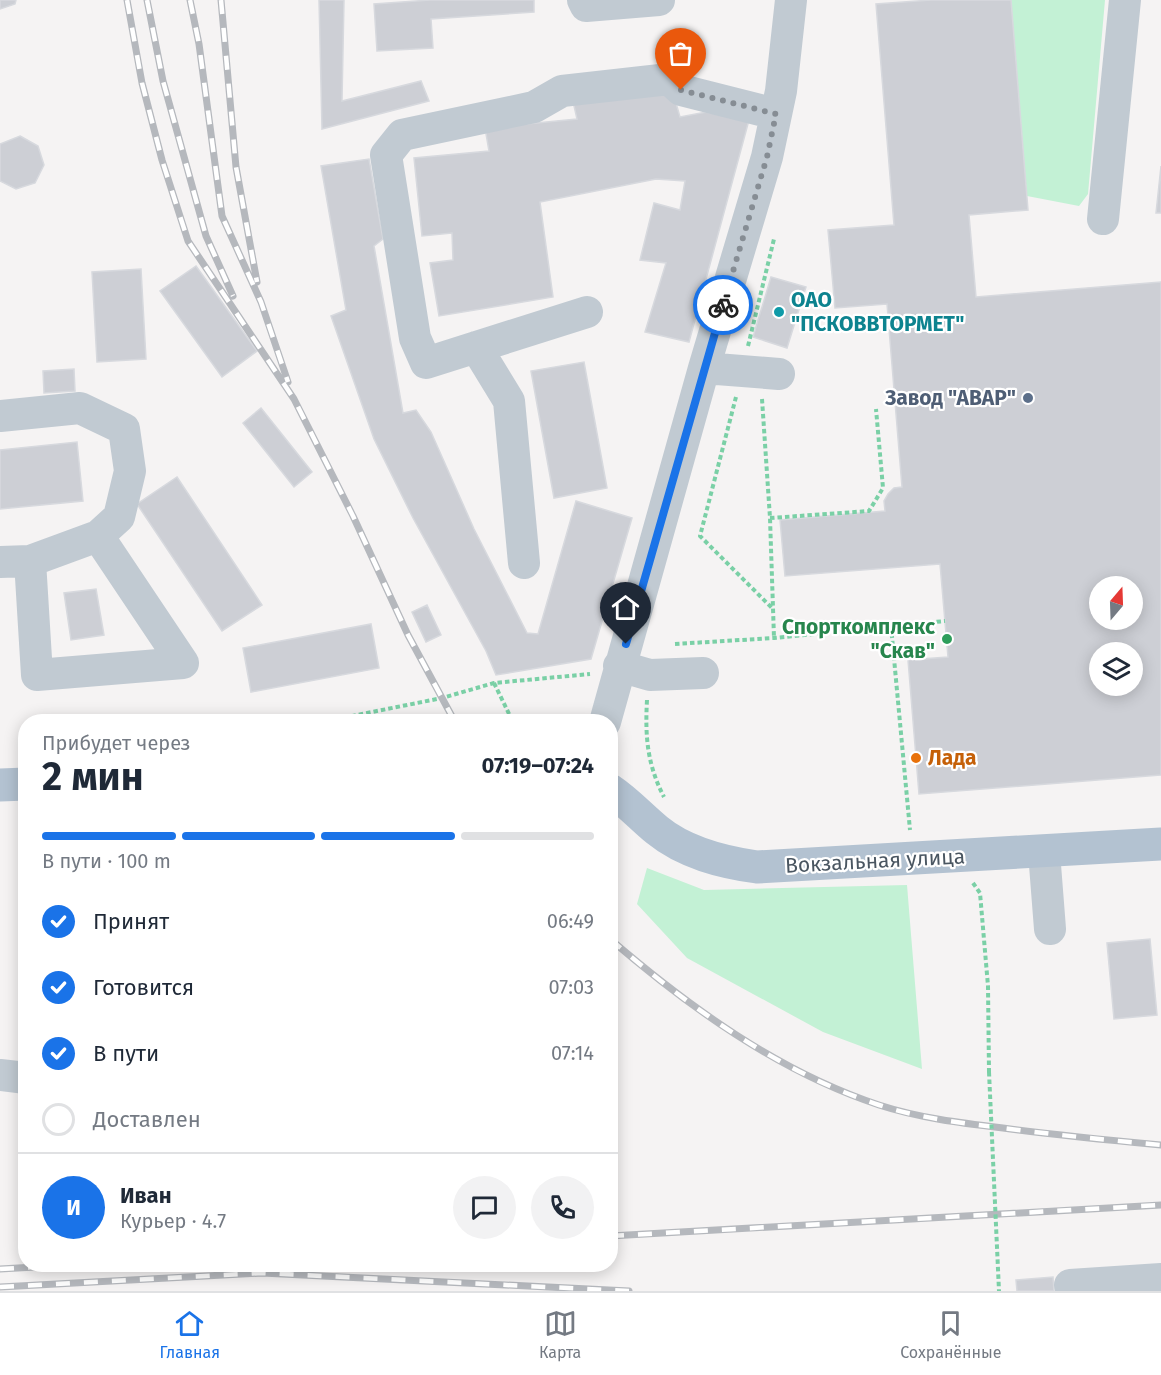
<!DOCTYPE html>
<html lang="ru">
<head>
<meta charset="utf-8">
<style>
	body { margin:0; font-family:"Fira Sans",sans-serif; background:#f2f2f3; color:#1f2937; height:100vh; display:flex; flex-direction:column; font-size:22px; white-space:nowrap }
	* { box-sizing:border-box; margin:0 }
	p { font-size:20px; color:#747a83 }
	.icon { flex:none; width:33px; height:33px; fill:none; stroke:currentColor; stroke-width:2; stroke-linecap:round; stroke-linejoin:round }
	.map { position:relative; flex:1; overflow:hidden }
	.drawer { position:absolute; left:18px; top:714px; width:600px; height:558px; display:flex; flex-direction:column; background:#fff; border-radius:24px; box-shadow:0 3px 15px #0003 }
	.drawer>* { flex:none }
	.needle { width:39px; rotate:19deg }
	.fabs { position:absolute; left:1089px; top:576px; display:grid; gap:12px }
	.fabs a { display:grid; place-items:center; width:54px; height:54px; border-radius:50%; background:#fff; box-shadow:0 3px 15px #0003; font-size:30px }
	.pin { position:absolute; display:grid; place-items:center; width:51px; height:51px; color:#fff; margin:-62px -26px; border-radius:50% 50% 50% 0; rotate:-45deg; box-shadow:0 0 6px #0007 }
	.pin .icon { rotate:45deg }
	.courier { position:absolute; display:grid; place-items:center; width:60px; height:60px; margin:-30px; border:4px solid #1a73e8; border-radius:50%; background:#fff; color:#222; box-shadow:0 2px 8px #0007 }
	.head em { font-style:normal; font-weight:700 }
	.head div { display:flex; flex-direction:column-reverse }
	.head { display:flex; align-items:center; justify-content:space-between; height:102px; padding:0 24px }
	h1 { font-size:39px; font-weight:700; line-height:45px }
	.bar { display:grid; grid-template-columns:repeat(4,1fr); gap:9px 6px; align-content:center; height:72px; padding:0 24px }
	.bar i { height:8px; border-radius:4px; background:#e0e1e3 }
	.bar .on { background:#1a73e8 }
	.bar p { grid-column:span 4 }
	.line { display:flex; align-items:center; gap:15px; padding:0 24px; border-top:2px solid #e0e1e3 }
	.line div { flex:1 }
	.round { display:grid; place-items:center; flex:none; width:63px; height:63px; border-radius:32px; background:#f2f2f3 }
	ol { padding:0 24px; list-style:none }
	li { display:flex; align-items:center; gap:18px; height:66px }
	li p { margin-inline-start:auto }
	li .icon { padding:6px; border-radius:50%; background:#1a73e8; color:#fff; stroke-width:4 }
	li:last-child { color:#747a83 }
	li i { width:33px; height:33px; border:3px solid #e0e1e3; border-radius:50% }
	.dock { display:flex; justify-content:space-around; align-items:center; height:84px; border-top:2px solid #e0e1e3; background:#fff; font-size:16px; color:#747a83 }
	.dock a { display:grid; justify-items:center; gap:3px }
	.dock .on { color:#1a73e8 }
	.map>svg:first-child { display:block }
	.green { fill:#c3f1d5 }
	.building { fill:#cdcfd5; stroke:#d7d9de; stroke-width:1.5; fill-rule:evenodd }
	.lines { fill:none; stroke-linecap:round; stroke-linejoin:round }
	.path { stroke:#7ad0a6; stroke-width:4; stroke-dasharray:4.5 3; stroke-linecap:butt }
	.minor { stroke:#c1cad2; stroke-width:32 }
	.major { stroke:#b3c2d1; stroke-width:33 }
	.rail-casing { stroke:#b5b8bd; stroke-width:7 }
	.rail { stroke:#fff; stroke-width:4.5; stroke-dasharray:14; stroke-linecap:butt }
	.path-bridge { stroke:#7ad0a6; stroke-width:4; stroke-dasharray:4.5 3; stroke-linecap:butt }
	.done { stroke:#868d94; stroke-width:6; stroke-dasharray:0 10.8 }
	.route { stroke:#1a73e8; stroke-width:8 }
	.culture-dot { fill:#0f9aa8; stroke:#fff; stroke-width:2 }
	.service-dot { fill:#5c6f8a; stroke:#fff; stroke-width:2 }
	.leisure-dot { fill:#2e9e5b; stroke:#fff; stroke-width:2 }
	.food-dot { fill:#e8710a; stroke:#fff; stroke-width:2 }
	.labels { text-anchor:middle; dominant-baseline:central; stroke-width:4.5; stroke-linejoin:round; paint-order:stroke }
	.culture-label { font-size:21px; font-weight:bold; fill:#0d838f; stroke:#fff; text-anchor:start }
	.service-label { font-size:21px; font-weight:bold; fill:#4e5e75; stroke:#fff; text-anchor:end }
	.leisure-label { font-size:21px; font-weight:bold; fill:#27864d; stroke:#fff; text-anchor:end }
	.food-label { font-size:21px; font-weight:bold; fill:#c56008; stroke:#fff; text-anchor:start }
	.street-label { font-size:21px; fill:#4a5661; stroke:#fff }
</style>
</head>
<body>
<div class="map">
<svg width="1161" height="1291" viewBox="0 0 1161 1291">
	<rect width="100%" height="100%" fill="#f5f3f3"/>
	<path class="green" d="M1011,0H1105L1088,194L1079,206L1027,196Z
		M647,868L704,890L907,885L922,1069L823,1032L687,958L637,904Z"/>
	<path class="building" d="M0,0H16L15,4L0,9Z
		M319,0H344L342,101L421,81L429,101L322,129Z
		M534,0V12L431,19L433,48L377,51L374,4L430,0Z
		M931,0H1011L1028,210L969,215L976,297L1161,282V775L919,794L908,660L948,657L940,564L785,576L780,520L885,511L884,501L888,494L894,488L902,487L887,304L835,308L828,230L894,225L876,4ZM1100,586H1132V620H1100ZM1100,652H1132V686H1100Z
		M672,89L680,117L706,112L749,120L689,342L645,332L666,263L640,260L654,203L680,210L685,181L656,179L540,202L553,297L439,316L430,263L453,260L452,233L422,236L414,158L489,151L485,128L577,119L572,97Z
		M20,136L38,146L44,165L35,183L16,189L0,181V144Z
		M369,159L383,239L374,246L403,413L416,410L431,432L474,529L527,633L538,634L576,501L632,518L591,659L496,675L486,651L413,518L374,439L331,316L346,310L321,166Z
		M1161,166V213H1156Z
		M196,266L257,351L222,377L160,291Z
		M141,269L146,359L97,362L92,272Z
		M771,277L806,287L787,348L753,337Z
		M584,362L607,488L554,498L531,371Z
		M74,369L75,391L44,393L43,371Z
		M261,408L312,472L294,487L243,423Z
		M77,442L83,501L0,509V450Z
		M177,477L262,605L222,631L137,504Z
		M96,589L104,635L71,640L64,593Z
		M427,605L441,635L426,642L412,612Z
		M371,624L379,668L251,692L243,648Z
		M1150,939L1157,1015L1114,1019L1107,943Z
		M1053,1277L1054,1291H1017L1016,1280Z"/>
	<g class="lines">
		<path class="path" d="M748,346L774,239
			M736,397L700,536L772,608
			M762,399L770,518L774,638
			M770,518L869,511L883,488L876,409
			M891,626L910,830
			M675,644L774,638L945,621
			M494,683L513,722
			M647,700C645,736 647,764 664,797
			M322,722L442,698L494,683L590,674
			M973,883L980,893L988,986L989,1072"/>
		<path class="minor" d="M583,0L586,6L659,0
			M1103,219L1125,0
			M587,312L426,363L415,338L386,155L402,135L534,107L562,91L669,79L681,90L776,114
			M476,347L509,401L524,563
			M704,368L779,374
			M0,416L80,408L124,429L130,471L119,517L98,536L30,561L0,562
			M30,561L37,675L183,663L98,536
			M619,666L650,675L703,673
			M605,722L704,368L767,157L781,91L791,0
			M1044,852L1050,929
			M0,1075L26,1078
			M1070,1285L1161,1279"/>
		<path class="major" d="M0,785L26,784
			M610,790C628,802 641,817 657,830C685,853 722,862 757,867L1161,844"/>
		<defs>
			<path id="rail" d="M127,0L142,83L162,160L188,241L294,399L353,516L408,635L455,722
				M147,0L163,81L206,236L233,296
				M190,0L199,44L222,216L261,302L288,382
				M221,0L236,167L257,282
				M610,939C689,1007 779,1072 879,1105C919,1118 961,1123 1003,1128C1056,1135 1108,1140 1161,1145
				M610,1236L1161,1205
				M0,1269L88,1264
				M0,1287L262,1273L629,1291"/>
		</defs>
		<use href="#rail" class="rail-casing"/>
		<use href="#rail" class="rail"/>
		<path class="path-bridge" d="M989,1072L999,1291"/>
	</g>
	<g class="lines">
		<path class="done" d="M681,90L776,114L767,157L723,305"/>
		<path class="route" d="M626,644L723,305"/>
	</g>
	<circle class="culture-dot" cx="779" cy="312" r="6"/>
	<circle class="service-dot" cx="1028" cy="398" r="6"/>
	<circle class="leisure-dot" cx="947" cy="639" r="6"/>
	<circle class="food-dot" cx="916" cy="758" r="6"/>
	<g class="labels">
		<g class="culture-label">
			<text x="791" y="300">ОАО<tspan x="791" dy="24">"ПСКОВВТОРМЕТ"</tspan></text>
		</g>
		<g class="service-label">
			<text x="1016" y="398">Завод "АВАР"</text>
		</g>
		<g class="leisure-label">
			<text x="935" y="627">Спорткомплекс<tspan x="935" dy="24">"Скав"</tspan></text>
		</g>
		<g class="food-label">
			<text x="928" y="758">Лада</text>
		</g>
		<g class="street-label">
			<text transform="translate(875 861) rotate(-3)">Вокзальная улица</text>
		</g>
	</g>
</svg>
<div class="fabs">
<a><svg class="needle" viewBox="-14 -14 28 28"><path d="M0-13l5 13h-10z" fill="#e53935"/><path d="M0 13l5-13h-10z" fill="#747a83"/></svg></a>
<a><svg class="icon" aria-label="layers" viewBox="0 0 24 24"><path d="M12 4l9 5-9 5-9-5zM3 14l9 5 9-5"/></svg></a>
</div>
<div class="pin" style="left:681px;top:90px;background:#ea580c"><svg class="icon" aria-label="bag" viewBox="0 0 24 24"><path d="M5 8h14l-1 12H6zM9 8a3 3 0 0 1 6 0"/></svg></div>
<div class="pin" style="left:626px;top:644px;background:#1f2937"><svg class="icon" aria-label="home" viewBox="0 0 24 24"><path d="M3 11l9-7 9 7M6 9v11h12V9"/></svg></div>
<div class="courier" style="left:723px;top:305px"><svg class="icon" aria-label="bike" viewBox="0 0 24 24"><circle cx="6" cy="16" r="4"/><circle cx="18" cy="16" r="4"/><path d="M6 16l4-8h5l3 8M10 8l3 8H6M13 5h3"/></svg></div>
<section class="drawer">
<div class="head"><div><h1>2 мин</h1><p>Прибудет через</p></div><em>07:19–07:24</em></div>
<div class="bar"><i class="on"></i><i class="on"></i><i class="on"></i><i></i><p>В пути · 100 m</p></div>
<ol>
<li><svg class="icon" aria-label="check" viewBox="0 0 24 24"><path d="M5 12l5 5 9-10"/></svg>Принят<p>06:49</p></li>
<li><svg class="icon" aria-label="check" viewBox="0 0 24 24"><path d="M5 12l5 5 9-10"/></svg>Готовится<p>07:03</p></li>
<li><svg class="icon" aria-label="check" viewBox="0 0 24 24"><path d="M5 12l5 5 9-10"/></svg>В пути<p>07:14</p></li>
<li><i></i>Доставлен</li>
</ol>
<div class="line" style="height:108px"><b class="round" style="background:#1a73e8;color:#fff">И</b><div><b>Иван</b><p>Курьер · 4.7</p></div><a class="round"><svg class="icon" aria-label="chat" viewBox="0 0 24 24"><path d="M4 5h16v11H9l-5 4z"/></svg></a><a class="round"><svg class="icon" aria-label="phone" viewBox="0 0 24 24"><path d="M5 4h4l2 5-3 2q2 4 5 5l2-3 5 2v4C11 20 4 13 5 4z"/></svg></a></div>
</section>
</div>
<nav class="dock">
<a class="on"><svg class="icon" aria-label="home" viewBox="0 0 24 24"><path d="M3 11l9-7 9 7M6 9v11h12V9"/></svg>Главная</a>
<a><svg class="icon" aria-label="map" viewBox="0 0 24 24"><path d="M3 6l6-2 6 2 6-2v14l-6 2-6-2-6 2zM9 4v14M15 6v14"/></svg>Карта</a>
<a><svg class="icon" aria-label="saved" viewBox="0 0 24 24"><path d="M7 4h10v16l-5-4-5 4z"/></svg>Сохранённые</a>
</nav>
</body>
</html>
